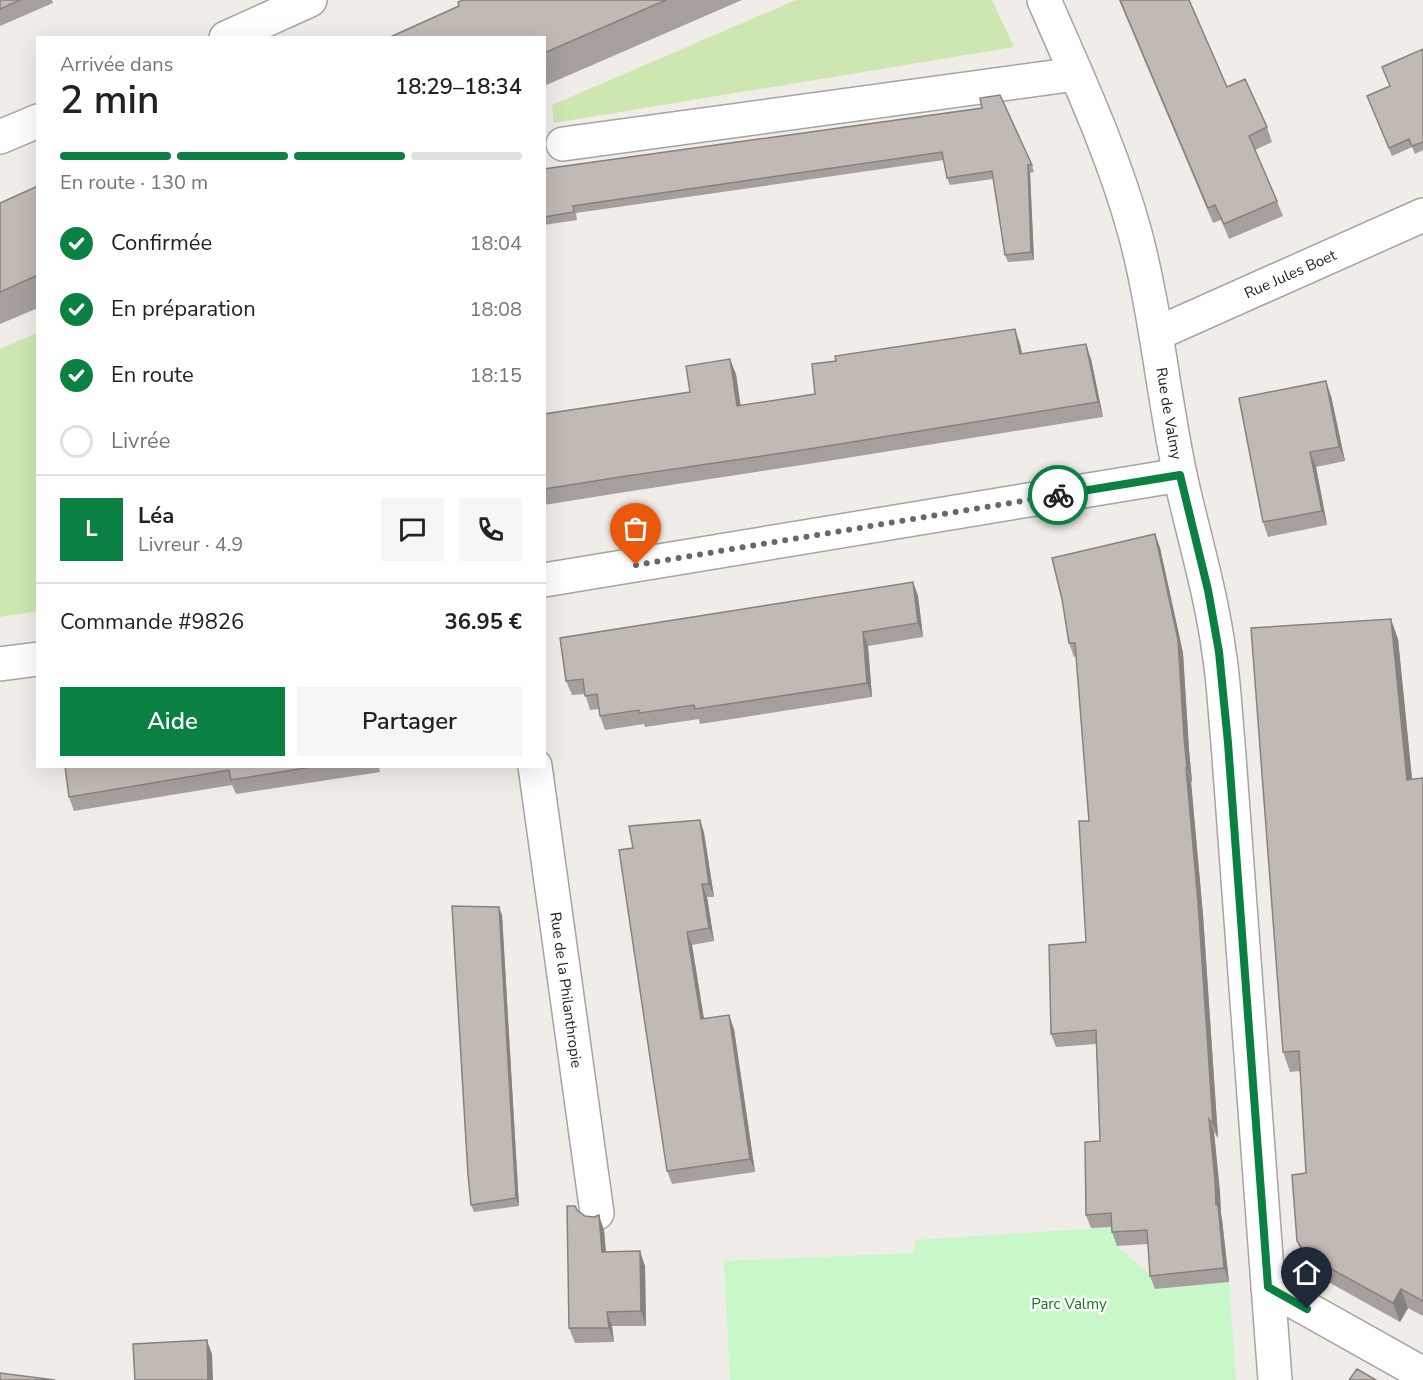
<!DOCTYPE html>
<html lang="fr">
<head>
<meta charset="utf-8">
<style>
	body { margin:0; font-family:"Nunito Sans",sans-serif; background:#f6f6f6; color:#222; height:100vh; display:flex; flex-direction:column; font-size:22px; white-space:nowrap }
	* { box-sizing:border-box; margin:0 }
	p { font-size:20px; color:#767676 }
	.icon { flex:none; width:33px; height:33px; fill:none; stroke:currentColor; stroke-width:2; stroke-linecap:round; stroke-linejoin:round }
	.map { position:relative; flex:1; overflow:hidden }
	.details { position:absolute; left:36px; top:36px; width:510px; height:732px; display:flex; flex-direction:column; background:#fff; border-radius:0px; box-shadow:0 6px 24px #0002 }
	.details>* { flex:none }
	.pin { position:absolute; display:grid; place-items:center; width:51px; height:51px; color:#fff; margin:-62px -26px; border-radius:50% 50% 50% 0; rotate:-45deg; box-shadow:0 0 6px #0007 }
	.pin .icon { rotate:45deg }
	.courier { position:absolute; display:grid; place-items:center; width:60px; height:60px; margin:-30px; border:4px solid #0b8043; border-radius:50%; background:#fff; color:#222; box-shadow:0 2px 8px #0007 }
	.overview em { font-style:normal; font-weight:600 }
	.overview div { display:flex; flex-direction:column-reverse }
	.overview { display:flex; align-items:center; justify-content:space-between; height:102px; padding:0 24px }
	h1 { font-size:39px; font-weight:600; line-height:45px }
	.bar { display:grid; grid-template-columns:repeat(4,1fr); gap:9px 6px; align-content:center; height:72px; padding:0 24px }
	.bar i { height:8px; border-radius:4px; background:#e0e0e0 }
	.bar .on { background:#0b8043 }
	.bar p { grid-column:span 4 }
	.line { display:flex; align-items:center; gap:15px; padding:0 24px; border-top:2px solid #e0e0e0 }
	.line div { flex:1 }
	.round { display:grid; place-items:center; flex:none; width:63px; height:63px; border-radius:0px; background:#f6f6f6 }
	ol { padding:0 24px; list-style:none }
	li { display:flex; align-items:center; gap:18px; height:66px }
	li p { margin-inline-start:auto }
	li .icon { padding:6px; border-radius:50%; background:#0b8043; color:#fff; stroke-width:4 }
	li:last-child { color:#767676 }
	li i { width:33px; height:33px; border:3px solid #e0e0e0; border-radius:50% }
	.button { display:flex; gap:12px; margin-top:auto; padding:12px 24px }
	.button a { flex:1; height:69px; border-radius:0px; background:#0b8043; color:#fff; font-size:24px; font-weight:600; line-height:69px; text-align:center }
	.button a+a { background:#f6f6f6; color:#222 }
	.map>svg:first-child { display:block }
	.grass { fill:#cee7b1 }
	.park { fill:#c8f7ca }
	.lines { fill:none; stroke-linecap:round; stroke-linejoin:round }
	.minor-casing { stroke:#a4a4a4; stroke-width:36 }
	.minor { stroke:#fff; stroke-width:33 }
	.wall { fill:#a69f9b }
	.shaded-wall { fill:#87827e }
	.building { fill:#c1b9b4; stroke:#87827e; stroke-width:1.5 }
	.done { stroke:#696866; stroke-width:6; stroke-dasharray:0 10.8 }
	.route { stroke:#0b8043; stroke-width:8 }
	.labels { text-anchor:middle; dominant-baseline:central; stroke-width:5; stroke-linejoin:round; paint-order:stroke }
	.street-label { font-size:15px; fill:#202020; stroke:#fff }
	.park-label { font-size:15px; fill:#127b16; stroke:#fff }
</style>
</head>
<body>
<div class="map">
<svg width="1423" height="1380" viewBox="0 0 1423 1380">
	<rect width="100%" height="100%" fill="#f0ede8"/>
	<path class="grass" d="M796,0H992L1014,47L554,123L552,105Z
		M37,333V611L0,617V349Z"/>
	<path class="park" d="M1115,1227L1117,1246L1155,1279L1156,1289L1229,1282L1236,1380H730L724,1261L914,1253L916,1240Z"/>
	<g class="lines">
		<defs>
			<g id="minor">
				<path id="s1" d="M1044,0C1077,76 1113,153 1135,233C1156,312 1163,394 1180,475C1193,534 1211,592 1219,652C1224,682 1225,713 1228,743L1275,1380"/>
				<path d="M226,38L310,0"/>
				<path d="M0,137L38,121"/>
				<path d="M563,144L1076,74"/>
				<path id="s2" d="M1156,334L1423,215"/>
				<path d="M544,580L1180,475"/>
				<path d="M0,664L38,659"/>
				<path id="s3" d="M535,766L597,1213"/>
				<path d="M1268,1287L1423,1374"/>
			</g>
		</defs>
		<use href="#minor" class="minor-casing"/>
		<use href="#minor" class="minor"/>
	</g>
	<path class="wall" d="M0,0H52L53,3L0,26Z
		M463,0H742L544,86V38L459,6Z
		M1119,0H1189L1227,87L1267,127L1272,142L1255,150L1277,201L1283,216L1229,239L1221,220L1213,223Z
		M1423,49V150L1415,154L1412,147L1392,156L1370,104L1390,86Z
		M982,108L1032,165L1034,172L1030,173L1034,260L1008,262L1005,255L993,179L950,185L947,178L944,160L576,213L577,220L544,225V169Z
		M38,186V308L0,324V203Z
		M1020,344L1022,354L1091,359L1103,417L815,463L625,492L544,505V414L690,392L736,374L740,406L815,394Z
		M1331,396L1345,461L1316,467L1327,525L1268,537L1263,522Z
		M1155,534L1160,548L1183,653L1189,750L1192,782H1191L1203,915L1218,1138L1214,1132L1220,1193L1221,1214L1222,1219L1229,1282L1155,1289L1150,1276L1148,1244L1117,1246L1112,1232V1227L1091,1228L1086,1215L1100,1141L1096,1044L1056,1047L1051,1034L1086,942L1089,821L1076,656L1074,657L1069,643Z
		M913,582L918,596L923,637L868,646L872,697L700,724L699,719L645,727L644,724L605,730L600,716L599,709L590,710L585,694L572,695L566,681Z
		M1398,639L1412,779L1423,778V1316L1408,1308L1400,1322L1314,1274L1304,1260L1297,1241L1306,1173L1300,1071L1290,1072L1283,1052Z
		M65,766H379L380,772L236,794L232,785L74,811L69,797Z
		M700,820L704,833L714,897H707L714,941L692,945L704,1019L734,1029L755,1172L672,1184L667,1171L633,848Z
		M502,915L519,1206L474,1212L471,1205Z
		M604,1230L606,1252L645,1266L646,1326H612L614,1342L575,1343L569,1328Z"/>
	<path class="shaded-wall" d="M1028,165L1030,173L1034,260L1031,252Z
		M1015,329L1020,344L1025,369L1020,354Z
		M1086,344L1091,359L1103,417L1098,402Z
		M730,359L736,374L743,421L737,406Z
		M1326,381L1331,396L1345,461L1339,447Z
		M1310,452L1316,467L1327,525L1322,511Z
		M1155,534L1160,548L1183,653L1189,750L1192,782L1187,768Z
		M913,582L918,596L923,637L918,623Z
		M1391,619L1398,639L1414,799L1407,780Z
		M863,632L868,646L872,697L867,683Z
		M1186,768L1191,782L1203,915L1218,1138L1213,1124Z
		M700,820L704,833L714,897L709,884Z
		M702,884L707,897L714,941L709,928Z
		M499,907L502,915L519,1206L516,1198Z
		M687,932L692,945L706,1032L701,1019Z
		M729,1015L734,1029L755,1172L750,1159Z
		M1209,1119L1214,1132L1220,1193L1221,1214L1222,1219L1229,1282L1224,1268L1216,1205Z
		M599,1215L604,1230L607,1267L602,1252Z
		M640,1251L645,1266L646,1326L641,1311Z
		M1401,1289L1408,1308L1400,1322L1393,1303Z
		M607,1312L612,1326L614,1342L609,1328Z
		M207,1340L212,1354L213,1380H208Z"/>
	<path class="building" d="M0,0H20L0,9Z
		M463,0H666L544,53V38H388L459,6L458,2Z
		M1120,0H1189L1227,87L1245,79L1267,127L1249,136L1277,201L1224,224L1215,205L1208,208Z
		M1423,49V142L1412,146L1409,139L1389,148L1367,96L1390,86L1382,67Z
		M1000,95L1032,165H1028L1031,252L1005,255L992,171L947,178L942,152L573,206L574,212L544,217V169L982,108L980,98Z
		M38,186V275L0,292V203Z
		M1015,329L1020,354L1086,344L1098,402L809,449L620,477L544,489V414L690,392L686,366L730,359L737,406L815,394L812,364L836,361L835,356Z
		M1326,381L1339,447L1310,452L1322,511L1263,522L1239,398Z
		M1155,534L1178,640L1184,737L1187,768H1186L1198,902L1213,1124L1209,1119L1215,1180L1216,1205H1218L1224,1268L1150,1276L1147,1230L1112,1232L1111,1213L1086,1215L1085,1142L1100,1141L1096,1030L1051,1034L1049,945L1086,942L1079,821H1089L1075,643H1069L1062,599L1052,558Z
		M913,582L918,623L863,632L867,683L695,709L694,705L640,713L639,710L600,716L597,694L585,696L583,679L566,681L560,638Z
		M1391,619L1407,780L1423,778V1301L1401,1289L1393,1303L1306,1255L1297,1241L1292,1175L1306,1173L1299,1051L1283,1052L1251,628Z
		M65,766H318L231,780L229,770L69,797Z
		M700,820L709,884H702L709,928L687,932L701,1019L729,1015L750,1159L667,1171L619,850L633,848L629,826Z
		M452,906L499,907L516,1198L471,1205L468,1175Z
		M567,1206H575L577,1210L585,1216L594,1217L599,1215L602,1252L640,1251L641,1311L607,1312L609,1328H569Z
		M207,1340L208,1380H135L133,1344Z
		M1357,1369L1376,1380H1349Z
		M0,1373L55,1380H0Z"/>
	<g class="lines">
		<path class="done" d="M636,565L1058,495"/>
		<path class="route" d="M1058,495L1180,475L1208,590L1219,652L1228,743L1268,1287L1307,1309"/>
	</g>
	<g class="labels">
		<g class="street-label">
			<text stroke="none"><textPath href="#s2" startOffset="147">Rue Jules Boet</textPath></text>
			<text stroke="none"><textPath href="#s1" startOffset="434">Rue de Valmy</textPath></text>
			<text stroke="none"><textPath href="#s3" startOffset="226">Rue de la Philanthropie</textPath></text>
		</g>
		<g class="park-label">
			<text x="1069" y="1304">Parc Valmy</text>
		</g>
	</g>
</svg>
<div class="pin" style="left:636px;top:565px;background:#ea580c"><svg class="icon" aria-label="bag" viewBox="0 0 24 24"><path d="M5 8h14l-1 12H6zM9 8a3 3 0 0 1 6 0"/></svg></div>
<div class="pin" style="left:1307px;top:1309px;background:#1f2937"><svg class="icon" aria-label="home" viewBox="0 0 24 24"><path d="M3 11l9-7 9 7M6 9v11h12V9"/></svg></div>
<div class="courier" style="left:1058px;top:495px"><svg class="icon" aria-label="bike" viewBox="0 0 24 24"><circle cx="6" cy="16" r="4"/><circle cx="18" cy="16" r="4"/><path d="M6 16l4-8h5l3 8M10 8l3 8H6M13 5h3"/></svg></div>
<section class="details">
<div class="overview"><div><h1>2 min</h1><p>Arrivée dans</p></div><em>18:29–18:34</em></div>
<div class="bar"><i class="on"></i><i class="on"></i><i class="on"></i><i></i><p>En route · 130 m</p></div>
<ol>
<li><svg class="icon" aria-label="check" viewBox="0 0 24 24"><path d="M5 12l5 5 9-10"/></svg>Confirmée<p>18:04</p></li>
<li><svg class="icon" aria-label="check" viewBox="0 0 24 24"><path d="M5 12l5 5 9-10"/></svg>En préparation<p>18:08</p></li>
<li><svg class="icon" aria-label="check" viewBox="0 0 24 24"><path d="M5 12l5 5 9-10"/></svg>En route<p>18:15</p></li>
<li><i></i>Livrée</li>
</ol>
<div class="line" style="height:108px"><b class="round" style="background:#0b8043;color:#fff">L</b><div><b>Léa</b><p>Livreur · 4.9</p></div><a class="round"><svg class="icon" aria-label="chat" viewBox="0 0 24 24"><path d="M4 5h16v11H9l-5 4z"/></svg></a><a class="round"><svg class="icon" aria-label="phone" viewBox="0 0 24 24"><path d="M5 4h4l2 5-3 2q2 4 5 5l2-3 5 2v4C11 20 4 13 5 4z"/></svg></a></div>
<div class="line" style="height:78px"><div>Commande #9826</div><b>36.95 €</b></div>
<div class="button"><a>Aide</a><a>Partager</a></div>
</section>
</div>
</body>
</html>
